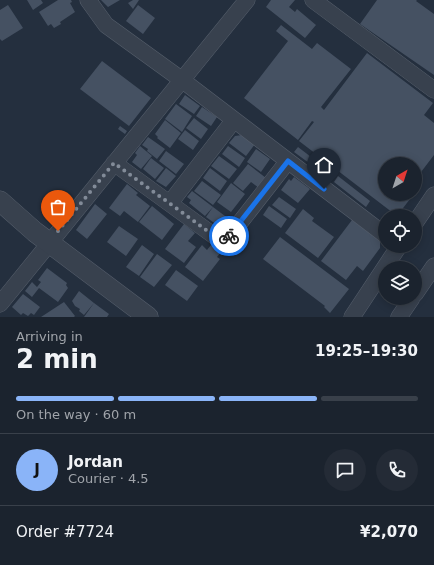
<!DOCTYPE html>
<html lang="en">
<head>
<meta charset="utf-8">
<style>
	body { margin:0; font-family:"DejaVu Sans",sans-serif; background:#242b36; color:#f1f3f6; height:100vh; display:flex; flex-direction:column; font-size:15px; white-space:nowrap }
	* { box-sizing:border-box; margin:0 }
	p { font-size:13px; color:#a0a4aa }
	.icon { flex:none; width:22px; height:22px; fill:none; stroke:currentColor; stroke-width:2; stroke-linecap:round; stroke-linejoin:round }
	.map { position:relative; height:317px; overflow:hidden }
	.panel { display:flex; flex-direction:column; background:#1b232e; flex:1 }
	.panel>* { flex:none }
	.needle { width:26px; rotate:39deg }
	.buttons { position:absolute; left:378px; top:157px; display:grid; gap:8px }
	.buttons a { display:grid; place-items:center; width:44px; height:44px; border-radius:50%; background:#1b232e; box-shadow:0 2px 10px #0003,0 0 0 1px #39404a; font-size:20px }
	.pin { position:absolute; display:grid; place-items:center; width:34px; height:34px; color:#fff; margin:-41px -17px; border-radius:50% 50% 50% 0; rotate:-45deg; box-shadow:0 0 4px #0007 }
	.pin .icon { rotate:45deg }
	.courier { position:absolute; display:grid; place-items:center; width:40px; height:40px; margin:-20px; border:3px solid #1a73e8; border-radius:50%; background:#fff; color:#222; box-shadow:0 1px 5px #0007 }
	.headline em { font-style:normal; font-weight:700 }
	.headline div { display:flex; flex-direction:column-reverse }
	.headline { display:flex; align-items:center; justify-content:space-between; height:68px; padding:0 16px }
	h1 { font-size:26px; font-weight:700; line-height:30px }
	.bar { display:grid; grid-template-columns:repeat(4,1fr); gap:6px 4px; align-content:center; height:48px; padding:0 16px }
	.bar i { height:5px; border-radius:3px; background:#39404a }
	.bar .current { background:#8ab4f8 }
	.bar p { grid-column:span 4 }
	.line { display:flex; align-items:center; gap:10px; padding:0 16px; border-top:1px solid #39404a }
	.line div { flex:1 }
	.round { display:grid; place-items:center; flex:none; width:42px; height:42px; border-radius:21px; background:#242b36 }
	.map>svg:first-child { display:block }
	.building { fill:#455162 }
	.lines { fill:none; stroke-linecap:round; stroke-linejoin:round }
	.minor-casing { stroke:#565f6c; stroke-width:17 }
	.tertiary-casing { stroke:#565f6c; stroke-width:21 }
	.minor { stroke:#38414e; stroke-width:16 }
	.tertiary { stroke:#38414e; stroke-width:20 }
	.done { stroke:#828b98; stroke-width:4; stroke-dasharray:0 7.2 }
	.route { stroke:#1a73e8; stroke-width:5 }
</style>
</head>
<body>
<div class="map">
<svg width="434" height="317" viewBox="0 0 434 317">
	<rect width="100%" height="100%" fill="#242f3e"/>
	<path class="building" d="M27,0H41L43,3L33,10Z
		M58,0H71L72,2L70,3L75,12L60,22L61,24L54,28L51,24L48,26L39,12Z
		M101,0H120L108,7Z
		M133,0H139L133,9L128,3Z
		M271,0H295L289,7L295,12L297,9L316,25L305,38L266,7Z
		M377,0H417L416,1L434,14V75L360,24Z
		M8,5L23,28L2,41L0,39V10Z
		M138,5L155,18L143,34L126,21Z
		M281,25L312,49L317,43L351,69L321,107L324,110L367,53L433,103L424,115L434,123V155L415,180V164H385V194H404V195L410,199L397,216L299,141L314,122L312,121L298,140L244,98L288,41L276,31Z
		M102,61L151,98L129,126L80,89Z
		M185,95L200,106L194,114L179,104Z
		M176,104L192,116L182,132L165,119Z
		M202,107L217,117L211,126L196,116Z
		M194,118L208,129L201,139L186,128Z
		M165,120L181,133L170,148L157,138L158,137L155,134Z
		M120,126L127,131L125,134L118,129Z
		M185,130L199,141L193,150L178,139Z
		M242,135L255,144L246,156L229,143L235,136Z
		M148,137L165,149L157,159L147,151L148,149L142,145Z
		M140,146L152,156L141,169L132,162L137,155L135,153Z
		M228,146L245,158L239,167L222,154Z
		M298,147L332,173L328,177L294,152Z
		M256,149L270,159L261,172L247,162Z
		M166,151L184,164L176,174L159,161Z
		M219,156L237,169L229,179L211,166Z
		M151,158L164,168L155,179L143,169Z
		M248,164L266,178L259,188L251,182L243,191L233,183Z
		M166,168L176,176L166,187L156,181Z
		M210,168L227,181L220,191L203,178Z
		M338,176L370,201L366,207L334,182Z
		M294,177L310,189L298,203L281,190L289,179L291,181Z
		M202,181L221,195L213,205L194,191Z
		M231,183L245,194L231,212L217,202Z
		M127,184L138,193L136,195L150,206L138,222L124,211L120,216L109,208Z
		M192,191L213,207L205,216L189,203L191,200L187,197Z
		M279,197L296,209L290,218L272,205Z
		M95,204L107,214L87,239L76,230Z
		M152,206L174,224L162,240L139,222Z
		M269,206L287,219L281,228L263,215Z
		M213,207L229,219L227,221L217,225L206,217Z
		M303,209L314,218L312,221L334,237L318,258L285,233Z
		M352,220L380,241V248L363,271L357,266L346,280L321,261Z
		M184,224L195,233L188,241L196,247L184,263L165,249Z
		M119,226L138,239L126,256L107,242Z
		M280,237L349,289L330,313L324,307L325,306L263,259Z
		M142,245L154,254L139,276L126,267Z
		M202,245L207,250L211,245L221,252L217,257L220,259L203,281L185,267Z
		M157,254L172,265L154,287L140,277Z
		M47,268L67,283L66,285L68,288L58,302L39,288L32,297L25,291L32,282L37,287L41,282L38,280Z
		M176,270L198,286L187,301L165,285Z
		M79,291L94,303L84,315L79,311L80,309L75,306L72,301Z
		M23,294L40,307L34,315L31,313L28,316L23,313L21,315L12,307Z
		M64,302L75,316L74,317H41Z
		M94,303L109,314L107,317H84Z"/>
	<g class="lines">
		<defs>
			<path id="minor" d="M88,0L106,25L182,80L385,235
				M313,0L434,90
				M114,163L224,243L288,161
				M170,203L234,120
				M415,223L434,195
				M415,294L434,266
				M0,304L247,0
				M352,317L399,246
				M399,317L412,298"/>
			<path id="tertiary" d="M0,201L35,232L148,317"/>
		</defs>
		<use href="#minor" class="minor-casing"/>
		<use href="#tertiary" class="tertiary-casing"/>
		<use href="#minor" class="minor"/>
		<use href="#tertiary" class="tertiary"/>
	</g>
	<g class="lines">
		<path class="done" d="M58,231L114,163L224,243L229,236"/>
		<path class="route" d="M229,236L288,161L324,189"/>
	</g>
</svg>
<div class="buttons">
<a><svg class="needle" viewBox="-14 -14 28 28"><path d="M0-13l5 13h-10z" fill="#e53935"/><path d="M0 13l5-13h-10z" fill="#a0a4aa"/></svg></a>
<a><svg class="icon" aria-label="locate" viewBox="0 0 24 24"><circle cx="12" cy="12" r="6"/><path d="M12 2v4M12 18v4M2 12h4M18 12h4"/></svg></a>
<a><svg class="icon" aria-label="layers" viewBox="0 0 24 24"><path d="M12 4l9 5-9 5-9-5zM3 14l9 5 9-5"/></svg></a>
</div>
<div class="pin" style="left:58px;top:231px;background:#ea580c"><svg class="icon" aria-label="bag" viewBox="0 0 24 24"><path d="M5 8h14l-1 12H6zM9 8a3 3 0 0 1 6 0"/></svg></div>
<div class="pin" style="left:324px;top:189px;background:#1f2937"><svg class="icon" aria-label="home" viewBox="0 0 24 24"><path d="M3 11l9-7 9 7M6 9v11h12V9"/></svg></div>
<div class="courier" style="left:229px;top:236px"><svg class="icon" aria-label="bike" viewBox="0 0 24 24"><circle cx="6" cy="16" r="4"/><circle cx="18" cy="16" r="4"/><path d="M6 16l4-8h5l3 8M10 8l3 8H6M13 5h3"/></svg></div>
</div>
<section class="panel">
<div class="headline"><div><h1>2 min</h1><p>Arriving in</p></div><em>19:25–19:30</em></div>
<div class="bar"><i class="current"></i><i class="current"></i><i class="current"></i><i></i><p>On the way · 60 m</p></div>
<div class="line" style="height:72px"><b class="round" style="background:#8ab4f8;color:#111">J</b><div><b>Jordan</b><p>Courier · 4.5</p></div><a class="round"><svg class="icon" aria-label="chat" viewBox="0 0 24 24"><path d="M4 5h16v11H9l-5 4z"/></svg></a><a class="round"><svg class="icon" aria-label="phone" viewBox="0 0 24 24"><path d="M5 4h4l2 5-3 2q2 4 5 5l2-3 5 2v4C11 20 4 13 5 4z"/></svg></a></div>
<div class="line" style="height:52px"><div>Order #7724</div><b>¥2,070</b></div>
</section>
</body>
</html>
